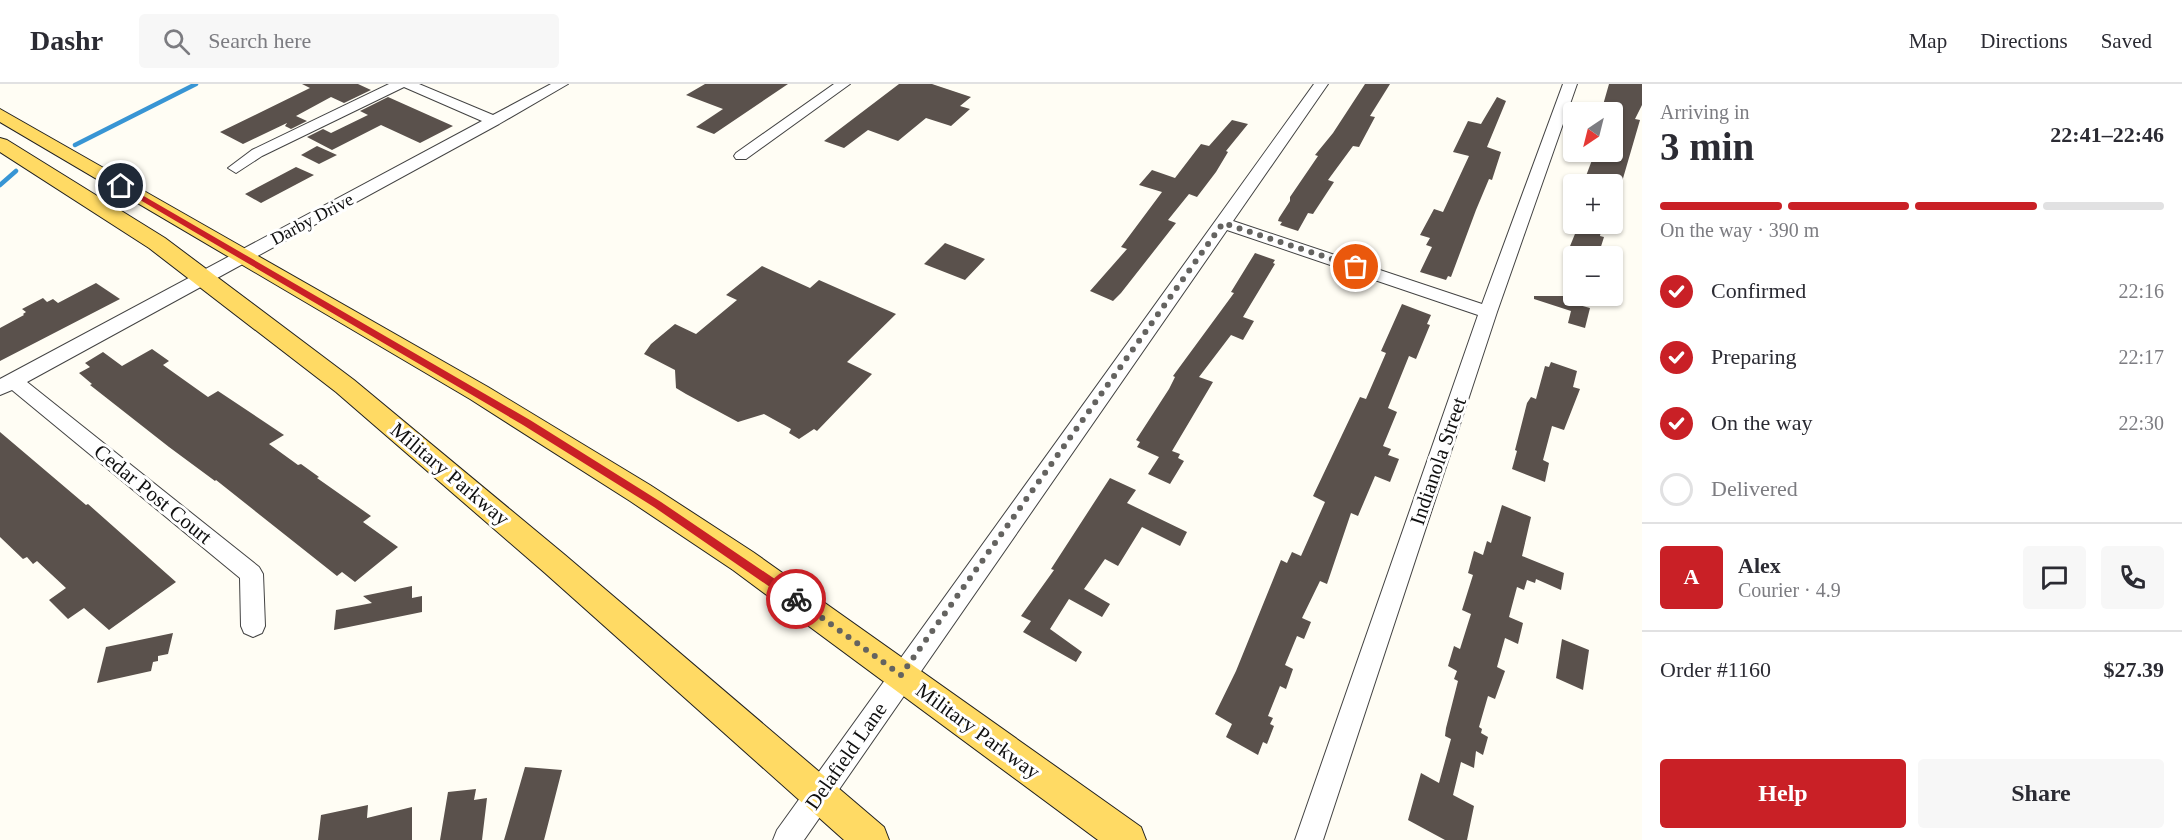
<!DOCTYPE html>
<html lang="en">
<head>
<meta charset="utf-8">
<style>
	body { margin:0; font-family:Georgia,serif; background:#f7f7f7; color:#2b2b33; height:100vh; display:flex; flex-direction:column; font-size:22px; white-space:nowrap }
	* { box-sizing:border-box; margin:0 }
	p { font-size:20px; color:#7c7c81 }
	.icon { flex:none; width:33px; height:33px; fill:none; stroke:currentColor; stroke-width:2; stroke-linecap:round; stroke-linejoin:round }
	.map { position:relative; flex:1; overflow:hidden }
	.sheet { display:flex; flex-direction:column; background:#fff; width:540px }
	.sheet>* { flex:none }
	.needle { width:39px; rotate:215deg }
	.tools { position:absolute; left:1563px; top:18px; display:grid; gap:12px }
	.tools a { display:grid; place-items:center; width:60px; height:60px; border-radius:6px; background:#fff; box-shadow:0 2px 4px #0004; font-size:30px }
	.pin { position:absolute; display:grid; place-items:center; width:51px; height:51px; color:#fff; margin:-26px; border:3px solid #fff; border-radius:50%; box-shadow:0 2px 6px #0007 }
	.courier { position:absolute; display:grid; place-items:center; width:60px; height:60px; margin:-30px; border:4px solid #c92026; border-radius:50%; background:#fff; color:#222; box-shadow:0 2px 8px #0007 }
	.overview em { font-style:normal; font-weight:700 }
	.overview div { display:flex; flex-direction:column-reverse }
	.overview { display:flex; align-items:center; justify-content:space-between; height:102px; padding:0 18px }
	h1 { font-size:39px; font-weight:700; line-height:45px }
	.bar { display:grid; grid-template-columns:repeat(4,1fr); gap:9px 6px; align-content:center; height:72px; padding:0 18px }
	.bar i { height:8px; border-radius:4px; background:#e1e1e2 }
	.bar .active { background:#c92026 }
	.bar p { grid-column:span 4 }
	.line { display:flex; align-items:center; gap:15px; padding:0 18px; border-top:2px solid #e1e1e2 }
	.line div { flex:1 }
	.round { display:grid; place-items:center; flex:none; width:63px; height:63px; border-radius:6px; background:#f7f7f7 }
	ol { padding:0 18px; list-style:none }
	li { display:flex; align-items:center; gap:18px; height:66px }
	li p { margin-inline-start:auto }
	li .icon { padding:6px; border-radius:50%; background:#c92026; color:#fff; stroke-width:4 }
	li:last-child { color:#7c7c81 }
	li i { width:33px; height:33px; border:3px solid #e1e1e2; border-radius:50% }
	.primary-button { display:flex; gap:12px; margin-top:auto; padding:12px 18px }
	.primary-button a { flex:1; height:69px; border-radius:6px; background:#c92026; color:#fff; font-size:24px; font-weight:700; line-height:69px; text-align:center }
	.primary-button a+a { background:#f7f7f7; color:#2b2b33 }
	header { display:flex; align-items:center; gap:36px; box-sizing:border-box; height:84px; padding:0 30px; background:#fff; border-bottom:2px solid #e1e1e2 }
	header strong { font-size:28px }
	nav { display:flex; gap:33px; margin-inline-start:auto; font-size:21px }
	.search { width:420px; height:54px; background:#f7f7f7; display:flex; align-items:center; gap:15px; box-sizing:border-box; padding:0 21px; border-radius:6px; color:#7c7c81; font-size:22px }
	main { display:flex; flex:1; min-height:0 }
	.map>svg:first-child { display:block }
	.lines { fill:none; stroke-linecap:round; stroke-linejoin:round }
	.stream { stroke:#3895d4; stroke-width:4.5 }
	.building { fill:#5a514c }
	.minor-casing { stroke:#434343; stroke-width:2 }
	.major-casing { stroke:#212121; stroke-width:2 }
	.minor { fill:#fff; fill-rule:evenodd }
	.major { fill:#ffda64; fill-rule:evenodd }
	.route { fill:#c92026 }
	.done { stroke:#646360; stroke-width:6; stroke-dasharray:0 10.8 }
	.labels { text-anchor:middle; dominant-baseline:central; stroke-width:6; stroke-linejoin:round; paint-order:stroke }
	.far-street-label { font-size:18px; fill:#101010; stroke:#fff }
	.street-label { font-size:21px; fill:#101010; stroke:#fff }
</style>
</head>
<body>
<header>
<strong>Dashr</strong>
<div class="search"><svg class="icon" aria-label="search" viewBox="0 0 24 24"><circle cx="10" cy="10" r="6"/><path d="M15 15l6 6"/></svg>Search here</div>
<nav><a>Map</a><a>Directions</a><a>Saved</a></nav>
</header>
<main>
<div class="map">
<svg width="1642" height="756" viewBox="0 0 1642 756">
	<rect width="100%" height="100%" fill="#fffdf4"/>
	<g class="lines">
		<path class="stream" d="M75,61L196,0
			M0,101L16,87"/>
	</g>
	<path class="building" d="M302,0H358L371,6L344,19L331,13L296,32L307,37L291,45L285,42L287,39L243,60L220,48L310,4Z
		M705,0H788L714,50L696,43L723,25L686,11Z
		M899,0H932L971,13L960,22L970,25L951,42L926,34L898,57L868,46L844,64L824,57Z
		M1365,0H1390L1370,32L1375,33L1359,63L1353,62L1328,96L1334,98L1313,130L1308,129L1298,147L1280,141L1282,138L1278,137L1279,134L1290,117V113L1318,72L1315,71L1333,49Z
		M1609,0H1642V21L1635,35L1640,36L1617,115L1612,114V100H1583L1595,68L1612,70V28H1608L1609,24L1603,21Z
		M388,13L453,42L420,59L381,41L332,66L307,53L323,45L331,49L368,31L360,27Z
		M1497,13L1506,17L1487,63L1501,68L1492,96L1489,95L1476,126L1451,193L1448,192L1446,196L1420,188L1432,163L1426,161L1430,154L1420,151L1434,125L1443,128L1469,72L1453,68L1468,37L1481,40Z
		M1232,36L1248,40L1226,67L1228,68L1216,88L1197,113L1189,110L1168,136L1176,139L1121,209L1113,217L1090,207L1127,165L1121,163L1162,108L1139,101L1152,86L1175,94L1201,60L1209,62Z
		M317,62L337,71L319,80L301,71Z
		M296,83L314,91L261,119L245,110Z
		M1579,140L1601,147L1600,152L1604,153L1598,172H1566Z
		M945,159L985,175L965,196L924,180Z
		M1255,169L1275,176L1273,179L1275,180L1243,233L1254,237L1243,256L1231,251L1199,293L1213,298L1172,367L1180,370L1178,374L1184,377L1170,400L1148,390L1159,373L1137,363L1140,358L1136,356L1169,305L1175,293L1173,292L1234,209L1231,208Z
		M762,182L810,204L819,196L896,230L847,278L872,290L817,347L814,345L799,355L789,349L791,345L764,330L738,338L686,310L676,304L675,286L644,270L651,260L675,240L696,250L737,216L726,211Z
		M96,199L120,215L0,277V244L24,231L23,230L26,228L22,225L43,214L47,218L53,215L58,219Z
		M1534,212H1581L1579,221L1590,224L1585,244L1568,239L1571,227L1534,215Z
		M1402,220L1431,231L1427,240L1430,241L1416,275L1409,272L1388,324L1397,328L1383,362L1391,365L1388,371L1399,375L1390,398L1375,392L1358,432L1351,429L1327,500L1320,497L1302,534L1311,538L1304,555L1297,552L1285,581L1293,585L1286,605L1280,602L1268,632L1273,634L1270,640L1274,642L1267,660L1263,658L1258,671L1226,653L1232,640L1215,630L1236,587L1281,476L1287,479L1292,468L1301,472L1325,418L1313,412L1360,313L1366,315L1386,269L1381,267Z
		M152,265L169,277L163,281L208,313L218,307L284,351L269,360L298,381L301,380L319,393L317,394L371,432L363,438L398,463L355,498L342,488L337,492L216,396L215,397L169,363L90,301L92,300L79,289L90,283L85,279L103,268L122,282Z
		M1551,278L1577,287L1573,303L1580,305L1564,346L1552,342L1543,376L1549,379L1545,398L1512,385L1517,367L1515,366L1527,319L1531,313L1536,315L1545,282L1549,283Z
		M0,348L86,421L88,420L176,498L109,546L84,524L68,535L49,516L66,504L37,477L33,480L27,473L23,475L0,453Z
		M1110,394L1136,406L1127,419L1187,448L1180,462L1142,443L1118,482L1105,475L1084,505L1110,520L1102,533L1069,515L1050,545L1082,568L1076,578L1023,548L1031,537L1021,532L1054,486L1051,485Z
		M1502,421L1531,433L1522,472L1564,489L1561,506L1536,495L1535,499L1527,496L1524,506L1517,503L1509,533L1523,539L1518,560L1505,554L1497,583L1505,587L1495,615L1488,612L1479,643L1482,645L1481,649L1488,653L1483,671L1476,667L1474,684L1461,678L1453,711L1474,722L1467,756H1445L1408,736L1421,689L1439,699L1451,655L1445,652L1446,644L1458,597L1454,595L1457,587L1448,582L1454,562L1460,565L1471,530L1462,526L1473,491L1468,489L1474,467L1483,471L1487,457L1491,459Z
		M412,502V514L422,512V528L334,546L336,526L372,519L363,512Z
		M173,549L168,570L158,572V577L153,578L151,587L97,599L106,563Z
		M1562,555L1589,566L1583,606L1556,594Z
		M525,683L562,686L544,756H504Z
		M476,705L474,716L487,714L482,756H440L448,708Z
		M368,721L367,734L412,723V756H318L321,731Z"/>
	<g class="lines">
		<defs>
			<path id="minor" d="M389,0H419L493,31L551,0H568L499,40L27,298L259,483L263,490L265,542L262,549L253,553L244,549L241,542L240,494L12,306L0,311V295L482,37L404,3L262,72L236,89L228,84L252,66Z
				M834,0H850L746,75H736L734,72L736,69Z
				M1314,0H1328L1233,137L1482,220L1563,0H1577L1497,228L1323,756H1295L1478,231L1227,146L804,756H773L777,746Z"/>
			<path id="major" d="M0,25L488,303L650,401L753,468L1141,743L1146,756H1098L733,486L630,417L470,315L0,38Z
				M0,54L7,56L165,154L354,296L565,471L884,743L889,756H844L545,489L336,308L149,164L0,68Z"/>
		</defs>
		<use href="#minor" class="minor-casing"/>
		<use href="#major" class="major-casing"/>
		<use href="#minor" class="minor"/>
		<use href="#major" class="major"/>
	</g>
	<path class="route" d="M118,100H123L530,336L661,418L800,512V519H793L654,423L523,341L118,103Z"/>
	<g class="lines">
		<path class="done" d="M796,515L901,591L1223,139L1356,183"/>
	</g>
	<g class="labels">
		<g class="far-street-label">
			<text transform="translate(312 135) rotate(-28)">Darby Drive</text>
		</g>
		<g class="street-label">
			<text transform="translate(1438 377) rotate(-71)">Indianola Street</text>
			<text transform="translate(450 390) rotate(40)">Military Parkway</text>
			<text transform="translate(153 410) rotate(39)">Cedar Post Court</text>
			<text transform="translate(978 647) rotate(36)">Military Parkway</text>
			<text transform="translate(846 672) rotate(-55)">Delafield Lane</text>
		</g>
	</g>
</svg>
<div class="tools">
<a><svg class="needle" viewBox="-14 -14 28 28"><path d="M0-13l5 13h-10z" fill="#e53935"/><path d="M0 13l5-13h-10z" fill="#7c7c81"/></svg></a>
<a>+</a>
<a>−</a>
</div>
<div class="pin" style="left:1356px;top:183px;background:#ea580c"><svg class="icon" aria-label="bag" viewBox="0 0 24 24"><path d="M5 8h14l-1 12H6zM9 8a3 3 0 0 1 6 0"/></svg></div>
<div class="pin" style="left:121px;top:102px;background:#1f2937"><svg class="icon" aria-label="home" viewBox="0 0 24 24"><path d="M3 11l9-7 9 7M6 9v11h12V9"/></svg></div>
<div class="courier" style="left:796px;top:515px"><svg class="icon" aria-label="bike" viewBox="0 0 24 24"><circle cx="6" cy="16" r="4"/><circle cx="18" cy="16" r="4"/><path d="M6 16l4-8h5l3 8M10 8l3 8H6M13 5h3"/></svg></div>
</div>
<section class="sheet">
<div class="overview"><div><h1>3 min</h1><p>Arriving in</p></div><em>22:41–22:46</em></div>
<div class="bar"><i class="active"></i><i class="active"></i><i class="active"></i><i></i><p>On the way · 390 m</p></div>
<ol>
<li><svg class="icon" aria-label="check" viewBox="0 0 24 24"><path d="M5 12l5 5 9-10"/></svg>Confirmed<p>22:16</p></li>
<li><svg class="icon" aria-label="check" viewBox="0 0 24 24"><path d="M5 12l5 5 9-10"/></svg>Preparing<p>22:17</p></li>
<li><svg class="icon" aria-label="check" viewBox="0 0 24 24"><path d="M5 12l5 5 9-10"/></svg>On the way<p>22:30</p></li>
<li><i></i>Delivered</li>
</ol>
<div class="line" style="height:108px"><b class="round" style="background:#c92026;color:#fff">A</b><div><b>Alex</b><p>Courier · 4.9</p></div><a class="round"><svg class="icon" aria-label="chat" viewBox="0 0 24 24"><path d="M4 5h16v11H9l-5 4z"/></svg></a><a class="round"><svg class="icon" aria-label="phone" viewBox="0 0 24 24"><path d="M5 4h4l2 5-3 2q2 4 5 5l2-3 5 2v4C11 20 4 13 5 4z"/></svg></a></div>
<div class="line" style="height:78px"><div>Order #1160</div><b>$27.39</b></div>
<div class="primary-button"><a>Help</a><a>Share</a></div>
</section>
</main>
</body>
</html>
